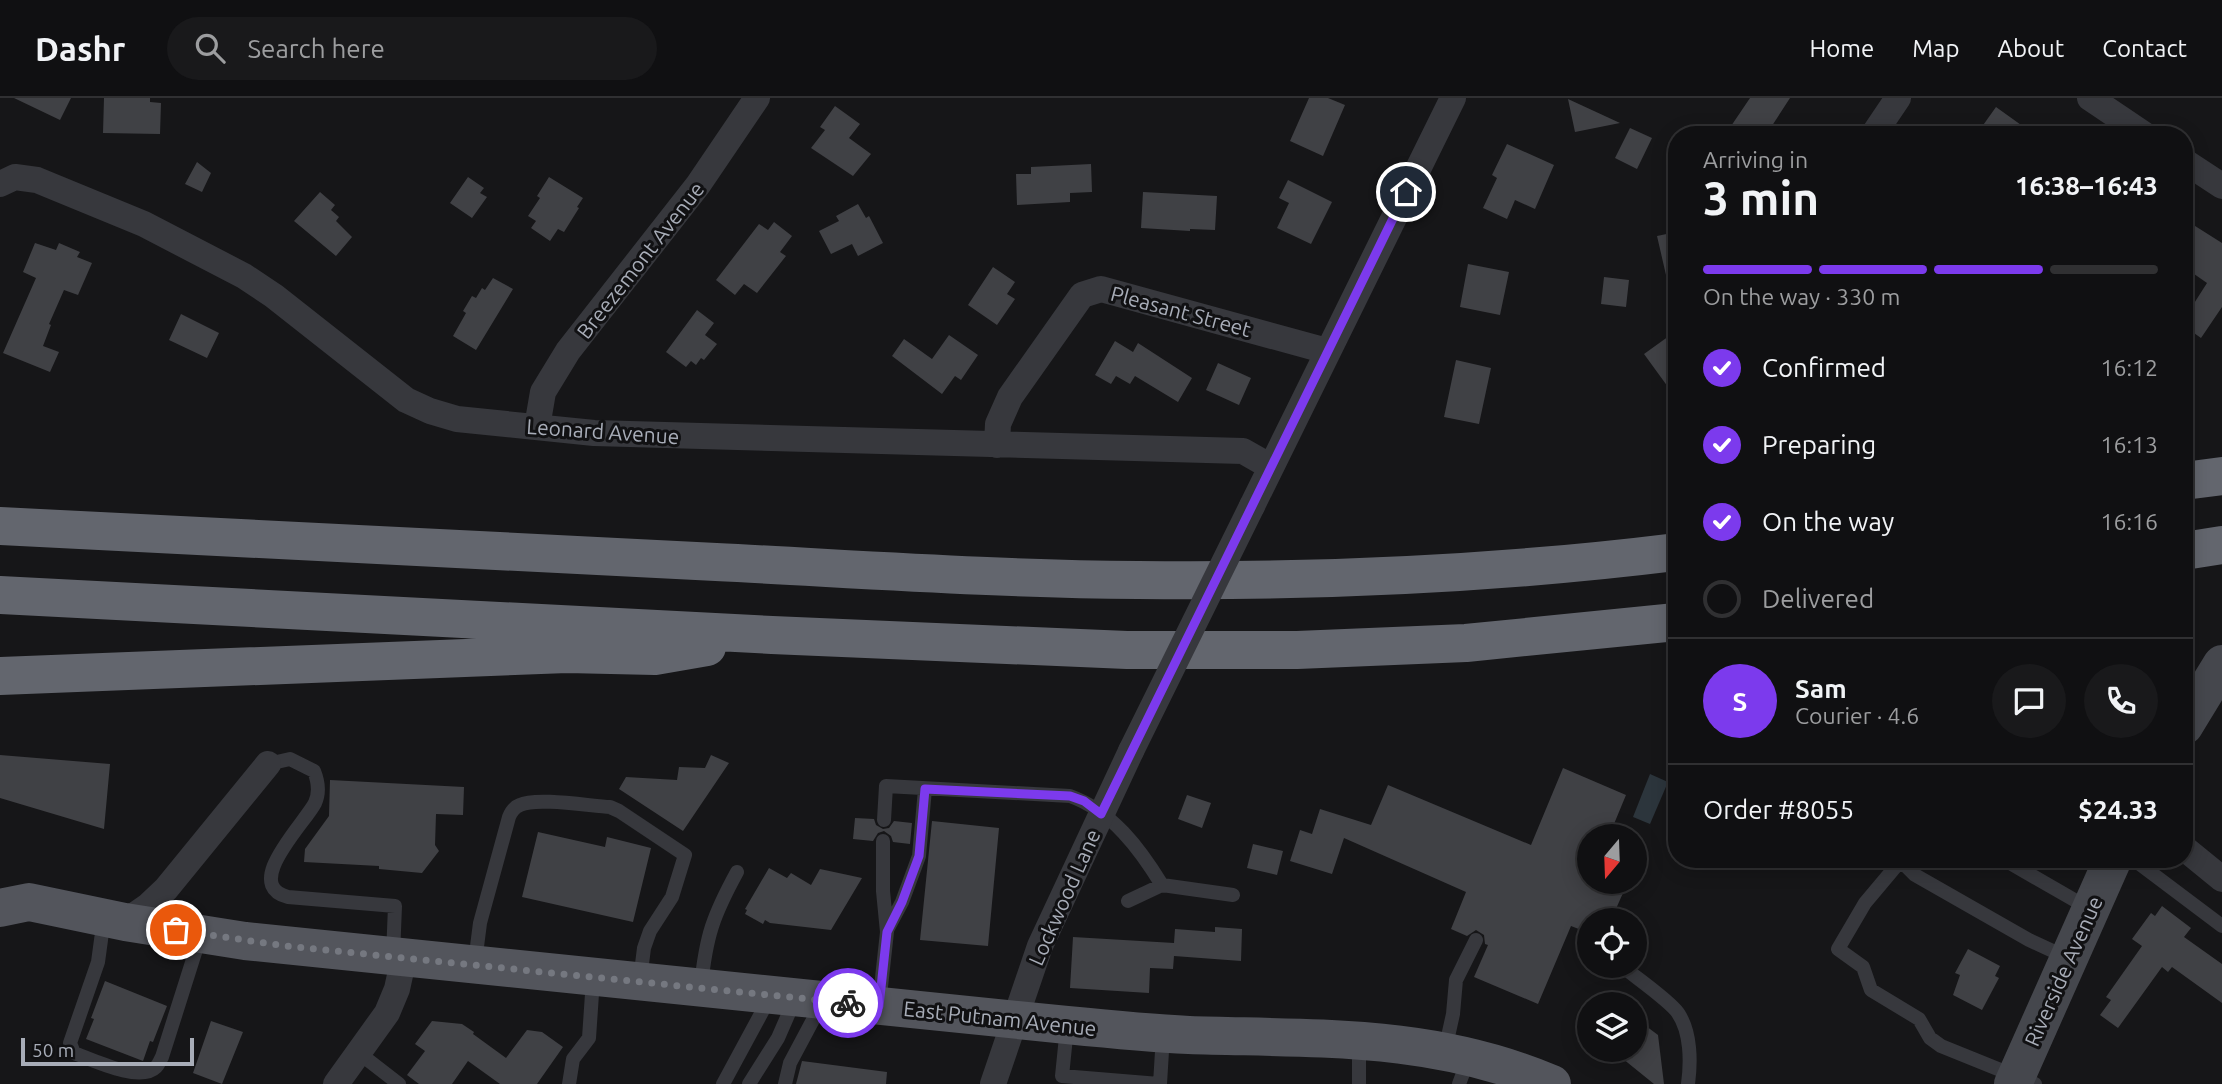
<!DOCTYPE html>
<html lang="en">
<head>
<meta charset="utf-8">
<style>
	body { margin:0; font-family:Ubuntu,sans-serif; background:#19191b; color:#f1f3f6; height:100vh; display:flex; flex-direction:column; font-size:26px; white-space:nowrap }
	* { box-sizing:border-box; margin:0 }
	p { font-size:23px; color:#9c9d9f }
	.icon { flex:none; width:38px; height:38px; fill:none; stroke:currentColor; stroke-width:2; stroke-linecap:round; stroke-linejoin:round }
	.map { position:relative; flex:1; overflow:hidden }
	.side { position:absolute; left:1668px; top:28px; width:525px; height:742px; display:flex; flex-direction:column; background:#101012; border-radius:28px; box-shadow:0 4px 18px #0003,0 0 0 2px #303032 }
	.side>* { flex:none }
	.needle { width:46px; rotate:199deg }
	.fabs { position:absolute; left:1577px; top:726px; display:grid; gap:14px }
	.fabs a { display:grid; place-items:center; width:70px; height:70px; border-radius:50%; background:#101012; box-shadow:0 4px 18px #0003,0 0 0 2px #303032; font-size:35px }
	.scale { position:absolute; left:21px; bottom:18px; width:173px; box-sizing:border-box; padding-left:7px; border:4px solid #a8adb8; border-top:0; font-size:19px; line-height:24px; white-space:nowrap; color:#a8adb8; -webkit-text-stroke:5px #111113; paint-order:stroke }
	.pin { position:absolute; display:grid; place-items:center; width:60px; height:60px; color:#fff; margin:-30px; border:4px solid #fff; border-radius:50%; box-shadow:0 2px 7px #0007 }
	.courier { position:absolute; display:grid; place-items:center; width:70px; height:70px; margin:-35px; border:5px solid #7c3aed; border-radius:50%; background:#fff; color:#222; box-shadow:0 2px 9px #0007 }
	.headline em { font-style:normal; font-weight:700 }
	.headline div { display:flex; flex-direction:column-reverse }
	.headline { display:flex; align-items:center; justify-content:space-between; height:119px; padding:0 35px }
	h1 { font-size:46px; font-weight:700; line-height:52px }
	.bar { display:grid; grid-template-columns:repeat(4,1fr); gap:10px 7px; align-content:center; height:84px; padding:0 35px }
	.bar i { height:9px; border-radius:5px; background:#303032 }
	.bar .selected { background:#7c3aed }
	.bar p { grid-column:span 4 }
	.line { display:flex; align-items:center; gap:18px; padding:0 35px; border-top:2px solid #303032 }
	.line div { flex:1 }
	.round { display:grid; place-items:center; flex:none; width:74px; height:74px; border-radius:37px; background:#19191b }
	ol { padding:0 35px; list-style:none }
	li { display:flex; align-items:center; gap:21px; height:77px }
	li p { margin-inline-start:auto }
	li .icon { padding:7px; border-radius:50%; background:#7c3aed; color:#fff; stroke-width:4 }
	li:last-child { color:#9c9d9f }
	li i { width:38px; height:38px; border:4px solid #303032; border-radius:50% }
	header { display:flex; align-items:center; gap:42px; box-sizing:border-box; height:98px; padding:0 35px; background:#101012; border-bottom:2px solid #303032 }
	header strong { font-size:33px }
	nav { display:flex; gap:38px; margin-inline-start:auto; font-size:24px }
	.search { width:490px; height:63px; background:#19191b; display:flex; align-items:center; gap:18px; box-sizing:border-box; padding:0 24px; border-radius:38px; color:#9c9d9f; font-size:26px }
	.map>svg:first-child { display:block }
	.water { fill:#2c353c }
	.building { fill:#404145 }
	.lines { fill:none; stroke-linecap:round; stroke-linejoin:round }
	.lane { stroke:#37383d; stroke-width:14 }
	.street { stroke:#37383d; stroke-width:26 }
	.secondary { stroke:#45474d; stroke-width:38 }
	.primary { stroke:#53555c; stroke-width:38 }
	.highway { stroke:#63666e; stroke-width:38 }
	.street-bridge { stroke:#37383d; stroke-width:26 }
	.done { stroke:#757880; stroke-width:7; stroke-dasharray:0 12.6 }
	.route { stroke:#7c3aed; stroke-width:9 }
	.labels { text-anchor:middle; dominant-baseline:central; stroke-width:6; stroke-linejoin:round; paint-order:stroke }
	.street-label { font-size:21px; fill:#a8adb8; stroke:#111113 }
</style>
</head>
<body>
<header>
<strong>Dashr</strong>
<div class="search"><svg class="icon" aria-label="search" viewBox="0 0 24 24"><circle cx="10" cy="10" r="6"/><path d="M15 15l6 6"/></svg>Search here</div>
<nav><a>Home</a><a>Map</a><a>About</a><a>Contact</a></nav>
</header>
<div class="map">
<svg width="2222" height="986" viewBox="0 0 2222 986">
	<rect width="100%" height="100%" fill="#161618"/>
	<path class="water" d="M1650,676L1668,684L1650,726L1633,719Z"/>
	<path class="building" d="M14,0H71L60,22Z
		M104,0H150V4L161,5L160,36L103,35Z
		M1309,0H1328L1345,7L1323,58L1290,43Z
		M1750,0H1790L1766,37H1725Z
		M1568,1L1620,25L1575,34Z
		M835,8L860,26L849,40L871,56L853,78L811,50L825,32L820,29Z
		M1996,9L2035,37H1976Z
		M1630,30L1652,40L1637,71L1615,60Z
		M1507,46L1554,67L1535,111L1515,102L1507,121L1483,110L1497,80L1492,77Z
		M197,64L211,75L202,94L185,86Z
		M1091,66L1092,94L1070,95V104L1017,107L1016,76H1031V69Z
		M468,79L484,90L480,95L487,99L472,120L450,105Z
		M549,79L583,100L577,109L579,110L564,134L558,131L550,143L531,130L536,123L528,118L540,100L537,98Z
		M1288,82L1332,104L1311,146L1277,130L1289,105L1279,100Z
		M320,94L335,107L331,112L339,119L336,123L352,139L336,158L294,123Z
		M1143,94L1217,98L1215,132L1190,131V133L1141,130Z
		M858,106L866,120L869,118L883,145L858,158L852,146L831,156L819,133L839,123L836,118Z
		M2184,121L2222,145V209L2201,240L2184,228V221L2207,185L2184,169Z
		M774,124L792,138L780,154L786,158L757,195L744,186L735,197L716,182L759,126L768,132Z
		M1676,134V189L1669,190L1657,138Z
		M35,145L56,152L59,145L80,154L77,159L92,165L78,197L64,192L49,226L51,227L43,248L59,254L50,274L3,255L36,180L23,174Z
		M1468,166L1509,174L1500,217L1460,209Z
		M993,169L1015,184L1007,196L1015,201L997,227L968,207Z
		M1604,179L1629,182L1626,209L1601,206Z
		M493,180L513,191L476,252L453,238L466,215L463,213L472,198L476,200L482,190L485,192Z
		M697,212L714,225L705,237L717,246L704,262L701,260L696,267L691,263L686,269L666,254Z
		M181,216L219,235L207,260L169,242Z
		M1676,233V300L1644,256Z
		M949,237L978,257L961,282L955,278L942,296L892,258L904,241L932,261Z
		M1115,243L1133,254L1138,245L1192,280L1178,304L1135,278L1130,286L1116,278L1111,286L1095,277Z
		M1456,262L1491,270L1479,326L1444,319Z
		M1218,265L1251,280L1239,307L1206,292Z
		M0,657L110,666L104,731L0,700Z
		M711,657L729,665L683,733L619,691L626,679L677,682L679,669L705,670Z
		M1563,670L1626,697L1609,738H1589V784L1623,795L1611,822H1589V835L1571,828L1538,906L1474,879L1488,847L1485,846L1484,837L1476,832L1467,838L1451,831L1466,794L1344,740L1332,776L1290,763L1300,732L1312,736L1320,711L1371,727L1388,687L1531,747Z
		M330,682L464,689L463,717L436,716L435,747L439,753L422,775L379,771V768L304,764L305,751L329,718Z
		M1187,697L1211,705L1202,730L1178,721Z
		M855,720L874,721L876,727L883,731L889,730L894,723L912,725L910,746L893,744L891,738L884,733L878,735L873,743L853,741Z
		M932,723L999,730L988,848L920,842Z
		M538,734L605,749L607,739L651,750L633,824L522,799Z
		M1253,746L1283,753L1277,777L1247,770Z
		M769,770L787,780L791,775L811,787L820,771L862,780L831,832L770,825L765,822L763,826L745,816L747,812L745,811Z
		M2162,808L2191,830L2184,839L2222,866V905L2172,869L2168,874L2162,869L2118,930L2100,917L2111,902L2106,899L2142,848L2132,841L2151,815L2155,818Z
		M1215,829L1242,831L1241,863L1174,858L1173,871L1150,870L1149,895L1070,890L1073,839L1174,845L1175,831L1215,834Z
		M1968,851L2000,868L1995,878L1999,880L1982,912L1953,897L1960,877L1955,875Z
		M105,883L167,908L153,944L150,943L143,963L86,941L94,921L91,920Z
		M1634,919L1658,937L1664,986H1654L1612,952H1634Z
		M211,923L243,934L222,986L193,975Z
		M432,923L462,926L474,934L473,936L506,960L527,932L542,934L563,949L537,986H500L468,963L452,986H419L407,977L425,953L415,946Z
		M802,963L887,974L886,986H796Z"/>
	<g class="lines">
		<path class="lane" d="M268,666L290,661L314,673C318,683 320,694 315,705C305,725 241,787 288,799L395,808L393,857
			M884,722L886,688L1070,698C1112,713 1140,751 1162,787
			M1902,761L1865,805L1838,851L1863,869L1871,892L1919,921L1930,940L1941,948L2035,986
			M2003,761L2090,811
			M2133,761L2222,828
			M1901,763L1915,777L2029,842L2068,860
			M1128,803L1162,787L1233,797
			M104,820L98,864L70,945L74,955C93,962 140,985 156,969C159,966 160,962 162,959L200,839
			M887,832L902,804L919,758L925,691
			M475,864L480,825L509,719C511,714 514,709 520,707C536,699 590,708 610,709L619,713L685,757L672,799L650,833L644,850L640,882
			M1622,868C1635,879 1670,903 1678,915C1691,934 1691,964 1688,986
			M701,888C706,838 713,818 737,774
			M879,907L887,834L883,793V743
			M1067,929L1062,978L1159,986
			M1445,952L1453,916L1456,882L1476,842
			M359,955L399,986
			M569,986L573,961L589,940L593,881
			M723,986L769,901
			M749,986L778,940L795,901
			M785,986L790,965L822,905
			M1160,986L1163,937
			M1359,986V943
			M1459,986L1468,962"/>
		<path class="street" d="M2090,0L2145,37
			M1873,37L1898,0
			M2184,63L2222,88
			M0,86L15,79L37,82L144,126L244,178L274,198L406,302L430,313L457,321L594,335L1243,353L1271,369
			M537,329L543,294L568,253L698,87L757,0
			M997,347L998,326L1010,299L1082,197L1101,191L1327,253
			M1252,408L1453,0
			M2184,750L2222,781
			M125,824L148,808L166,791L268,666
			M336,986L387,915L397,891L404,859
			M993,986L1040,848L1131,653"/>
		<path class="secondary" d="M2184,628L2222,566
			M2013,986L2113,761"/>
		<path class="primary" d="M0,810L29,804L125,824L245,843L1067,927C1107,931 1148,935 1189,937C1316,941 1432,935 1552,986"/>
		<path class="highway" d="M2184,383L2222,378
			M0,428C239,440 477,452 716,464C857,471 997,481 1138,482C1318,484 1498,476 1676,454
			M2184,453L2222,447
			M0,497L772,537L1127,552H1297L1466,545L1676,524
			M0,578L567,556L655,558L707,549"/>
		<path class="street-bridge" d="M1131,653L1252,408"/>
	</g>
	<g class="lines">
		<path class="done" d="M176,832L286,848L848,905"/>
		<path class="route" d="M848,905L879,908L887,834L902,804L919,758L925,691L1070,698L1084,703L1101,716L1406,94"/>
	</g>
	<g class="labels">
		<g class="street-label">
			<text transform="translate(640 162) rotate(-52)">Breezemont Avenue</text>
			<text transform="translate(1181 213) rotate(15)">Pleasant Street</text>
			<text transform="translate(603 333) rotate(4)">Leonard Avenue</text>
			<text transform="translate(1064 799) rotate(-66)">Lockwood Lane</text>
			<text transform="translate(2063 873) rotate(-66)">Riverside Avenue</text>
			<text transform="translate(1000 920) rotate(6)">East Putnam Avenue</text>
		</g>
	</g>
</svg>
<div class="fabs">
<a><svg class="needle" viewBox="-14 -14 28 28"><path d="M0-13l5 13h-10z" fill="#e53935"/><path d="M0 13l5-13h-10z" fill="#9c9d9f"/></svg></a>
<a><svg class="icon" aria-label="locate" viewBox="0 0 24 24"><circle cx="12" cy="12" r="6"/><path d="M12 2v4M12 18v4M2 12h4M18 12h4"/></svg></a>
<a><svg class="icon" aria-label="layers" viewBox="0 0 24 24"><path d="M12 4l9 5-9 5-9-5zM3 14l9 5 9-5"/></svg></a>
</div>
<div class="scale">50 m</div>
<div class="pin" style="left:176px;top:832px;background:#ea580c"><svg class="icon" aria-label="bag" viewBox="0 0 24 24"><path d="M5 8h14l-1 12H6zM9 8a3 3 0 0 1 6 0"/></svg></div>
<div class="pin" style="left:1406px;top:94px;background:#1f2937"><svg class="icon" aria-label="home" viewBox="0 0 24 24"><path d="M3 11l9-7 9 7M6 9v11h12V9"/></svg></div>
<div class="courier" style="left:848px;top:905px"><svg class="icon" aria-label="bike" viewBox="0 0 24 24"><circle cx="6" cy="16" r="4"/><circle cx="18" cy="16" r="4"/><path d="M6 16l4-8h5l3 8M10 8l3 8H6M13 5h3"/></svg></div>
<section class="side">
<div class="headline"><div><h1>3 min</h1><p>Arriving in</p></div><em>16:38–16:43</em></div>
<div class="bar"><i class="selected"></i><i class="selected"></i><i class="selected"></i><i></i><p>On the way · 330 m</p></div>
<ol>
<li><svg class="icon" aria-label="check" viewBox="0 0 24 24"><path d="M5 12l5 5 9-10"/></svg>Confirmed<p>16:12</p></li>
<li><svg class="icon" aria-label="check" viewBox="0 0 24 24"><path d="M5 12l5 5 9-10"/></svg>Preparing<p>16:13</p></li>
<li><svg class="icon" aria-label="check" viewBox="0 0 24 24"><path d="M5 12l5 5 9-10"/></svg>On the way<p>16:16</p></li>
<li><i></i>Delivered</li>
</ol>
<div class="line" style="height:126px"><b class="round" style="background:#7c3aed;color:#fff">S</b><div><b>Sam</b><p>Courier · 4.6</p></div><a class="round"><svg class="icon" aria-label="chat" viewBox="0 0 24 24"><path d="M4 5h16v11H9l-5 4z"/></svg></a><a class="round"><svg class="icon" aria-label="phone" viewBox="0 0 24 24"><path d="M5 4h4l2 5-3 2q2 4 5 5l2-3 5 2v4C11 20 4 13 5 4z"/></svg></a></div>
<div class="line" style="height:91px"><div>Order #8055</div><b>$24.33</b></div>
</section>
</div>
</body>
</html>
